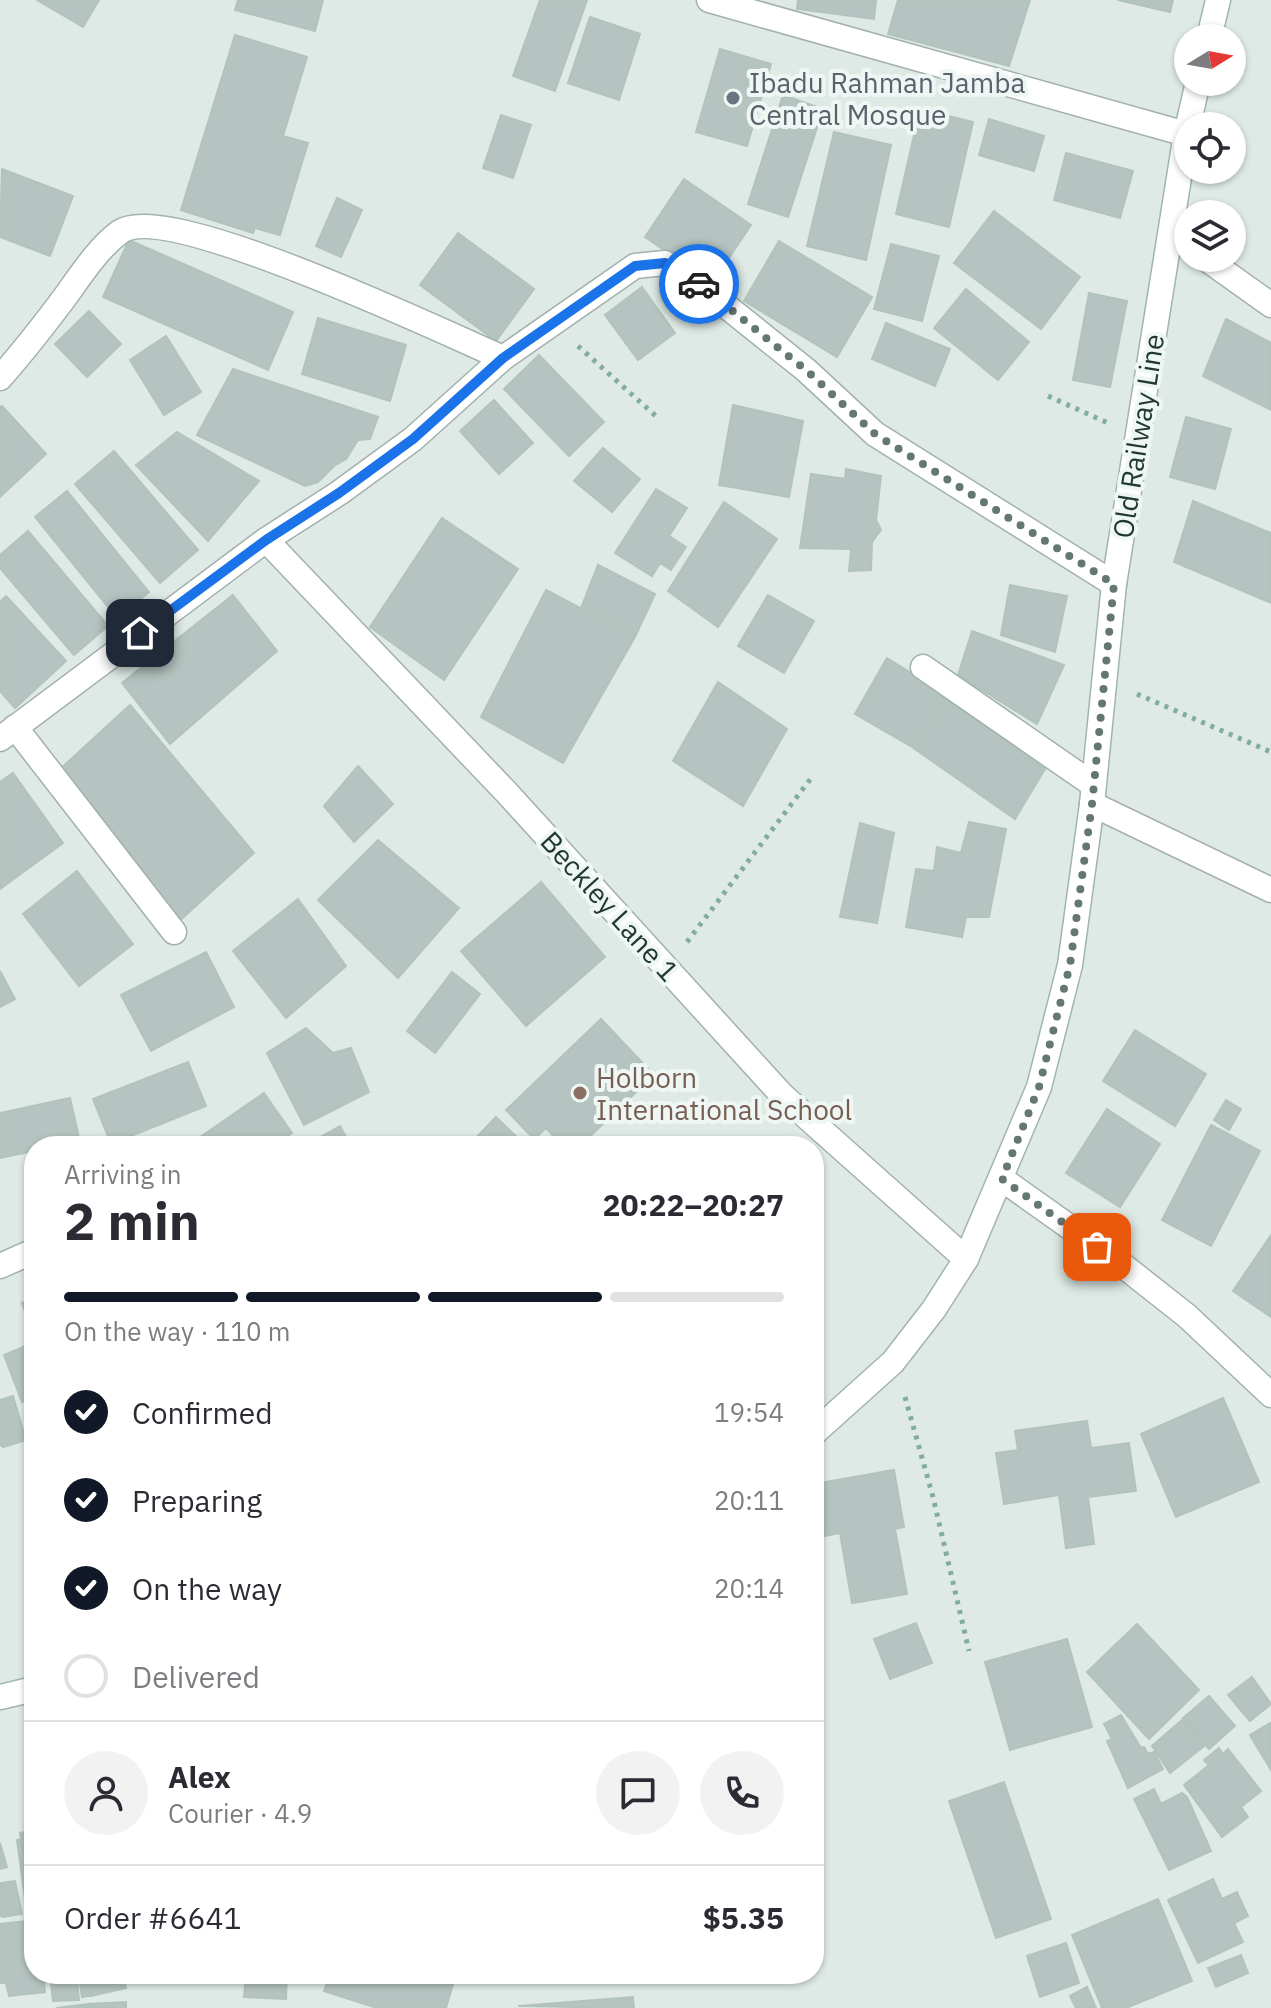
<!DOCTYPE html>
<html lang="en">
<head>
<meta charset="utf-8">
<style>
	body { margin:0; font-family:"IBM Plex Sans",sans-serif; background:#f2f2f3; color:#2b2b33; height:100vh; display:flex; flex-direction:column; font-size:30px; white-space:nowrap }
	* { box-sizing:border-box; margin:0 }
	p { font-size:26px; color:#7c7c81 }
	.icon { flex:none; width:44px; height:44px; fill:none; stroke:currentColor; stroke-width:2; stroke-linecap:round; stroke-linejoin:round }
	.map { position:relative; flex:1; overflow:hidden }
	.drawer { position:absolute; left:24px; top:1136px; width:800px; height:848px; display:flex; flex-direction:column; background:#fff; border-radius:32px; box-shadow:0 2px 6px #0004 }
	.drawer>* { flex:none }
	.needle { width:52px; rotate:79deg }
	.controls { position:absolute; left:1174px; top:24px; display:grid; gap:16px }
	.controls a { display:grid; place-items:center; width:72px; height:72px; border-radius:50%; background:#fff; box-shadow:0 2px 6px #0004; font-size:40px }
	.pin { position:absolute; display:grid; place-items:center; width:68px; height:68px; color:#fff; margin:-34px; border-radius:16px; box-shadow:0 4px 12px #0006 }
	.courier { position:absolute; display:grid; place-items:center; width:80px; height:80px; margin:-40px; border:6px solid #1a73e8; border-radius:50%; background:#fff; color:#222; box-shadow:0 2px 10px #0007 }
	.head em { font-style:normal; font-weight:700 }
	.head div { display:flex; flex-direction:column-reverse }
	.head { display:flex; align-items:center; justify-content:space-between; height:136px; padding:0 40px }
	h1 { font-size:52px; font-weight:700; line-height:60px }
	.bar { display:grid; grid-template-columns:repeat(4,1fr); gap:12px 8px; align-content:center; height:96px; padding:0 40px }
	.bar i { height:10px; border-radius:6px; background:#e1e1e2 }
	.bar .on { background:#111827 }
	.bar p { grid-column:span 4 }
	.line { display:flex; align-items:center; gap:20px; padding:0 40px; border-top:2px solid #e1e1e2 }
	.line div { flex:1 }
	.round { display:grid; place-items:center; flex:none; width:84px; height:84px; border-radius:42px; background:#f2f2f3 }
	ol { padding:0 40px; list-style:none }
	li { display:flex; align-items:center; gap:24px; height:88px }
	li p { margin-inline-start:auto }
	li .icon { padding:8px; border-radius:50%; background:#111827; color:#fff; stroke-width:4 }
	li:last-child { color:#7c7c81 }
	li i { width:44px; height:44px; border:4px solid #e1e1e2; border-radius:50% }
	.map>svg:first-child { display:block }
	.building { fill:#b5c4c0; stroke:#b2c3be; stroke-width:2 }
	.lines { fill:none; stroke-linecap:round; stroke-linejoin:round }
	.lane-casing { stroke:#a2b1ad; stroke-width:27 }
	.street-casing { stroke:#a2b1ad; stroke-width:27 }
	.secondary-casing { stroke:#9fb5b0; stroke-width:27 }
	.path { stroke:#81aca4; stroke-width:5; stroke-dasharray:4 6; stroke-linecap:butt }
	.lane { stroke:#fff; stroke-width:24 }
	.street { stroke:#fff; stroke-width:24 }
	.secondary { stroke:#fff; stroke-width:24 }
	.done { stroke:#647773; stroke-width:8; stroke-dasharray:0 14.4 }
	.route { stroke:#1a73e8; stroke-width:10 }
	.worship-dot { fill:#6b7280; stroke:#eff7f4; stroke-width:3 }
	.education-dot { fill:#8d6e63; stroke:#eff7f4; stroke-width:3 }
	.labels { text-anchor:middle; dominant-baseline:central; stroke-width:8; stroke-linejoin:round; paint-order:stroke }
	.worship-label { font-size:28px; fill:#5b616d; stroke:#eff7f4; text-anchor:start }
	.street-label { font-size:28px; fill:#213935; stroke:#eff7f4 }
	.education-label { font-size:28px; fill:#785e54; stroke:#eff7f4; text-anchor:start }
</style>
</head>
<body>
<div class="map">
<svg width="1271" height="2008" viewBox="0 0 1271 2008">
	<rect width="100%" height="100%" fill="#dfeae6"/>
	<path class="building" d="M37,0H99L83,27Z
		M238,0H323L315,31L235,10Z
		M540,0H587L555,91L513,76Z
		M798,0H876L874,19L797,9Z
		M898,0H1030L1009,66L888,34Z
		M1118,0H1173L1170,12Z
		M590,17L640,34L619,100L568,83Z
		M235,35L307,57L283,136L308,143L280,235L255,228L253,233L181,210Z
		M720,49L771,64L747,146L696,132Z
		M783,95L823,109L788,217L748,204Z
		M920,109L973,122L949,227L896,214Z
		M501,115L531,125L513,178L483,168Z
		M989,119L1044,136L1034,171L979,155Z
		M834,132L891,145L866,260L807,246Z
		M1066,153L1133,171L1120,218L1054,200Z
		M2,169L73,196L50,256L0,237Z
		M684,179L751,225L712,283L645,237Z
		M337,198L362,210L341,257L316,246Z
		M994,211L1080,277L1041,329L954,263Z
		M458,233L534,289L496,341L420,285Z
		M129,240L293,312L268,370L103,297Z
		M779,241L872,297L837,357L744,301Z
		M891,244L939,256L922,321L874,309Z
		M642,287L675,333L638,360L605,315Z
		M966,289L1029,342L998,380L934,328Z
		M1089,293L1127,301L1110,387L1073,380Z
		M89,311L121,344L87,377L55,344Z
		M318,318L406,345L390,401L302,374Z
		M1226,319L1271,343V410L1203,376Z
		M886,323L950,349L935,386L872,359Z
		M166,336L201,392L164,415L130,360Z
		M539,355L604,422L569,456L504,389Z
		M233,369L378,417L370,439L358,440L346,459L335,465L318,482L305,486L197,435Z
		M494,400L533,443L499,474L460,431Z
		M733,405L803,421L789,497L719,485Z
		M2,406L46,454L0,497V407Z
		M1186,417L1231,429L1215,489L1170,477Z
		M177,432L259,481L208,541L136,465Z
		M603,448L640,479L612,512L574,481Z
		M114,451L198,550L160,583L75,484Z
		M846,469L881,476L876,520L881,530L872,542L871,570L849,571L851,549L800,548L811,474L845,479Z
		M656,489L687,508L669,536L686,547L671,570L660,563L652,576L615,553Z
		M67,491L149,592L117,618L35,517Z
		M1193,501L1271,533V603L1174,562Z
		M724,502L777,539L718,627L668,591Z
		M442,518L518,569L444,680L370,627Z
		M28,531L108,626L74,655L0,568V555Z
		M598,565L655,594L635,637L581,608Z
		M1010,585L1067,596L1055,652L1001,635Z
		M546,590L635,637L563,763L481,717Z
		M233,595L277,651L170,744L122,683Z
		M768,595L814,621L784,673L738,646Z
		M6,596L66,661L15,708L0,691V602Z
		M972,631L1064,665L1037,724L958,675Z
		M887,658L947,695L912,747L855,714Z
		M718,682L787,729L743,806L673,761Z
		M947,695L1045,769L1015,819L912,747Z
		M130,705L254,853L177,923L58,771Z
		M358,766L393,804L354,842L324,806Z
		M13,773L63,843L0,889V782Z
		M969,822L1006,829L989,917H966L962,937L906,927L916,869L934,871L937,847L961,853Z
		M860,823L894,833L877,923L840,917Z
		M378,840L459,908L398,978L318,900Z
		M77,871L133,944L79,986L23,914Z
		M541,882L605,957L526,1026L461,951Z
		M298,899L346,966L286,1018L233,951Z
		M206,952L234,1007L151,1051L121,995Z
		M0,971L15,999L0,1007Z
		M452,972L480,994L435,1053L407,1031Z
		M601,1019L654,1075L580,1146H563L546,1128L534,1139L506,1110Z
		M306,1028L333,1053L351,1048L369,1092L304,1125L267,1053Z
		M1135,1030L1206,1074L1175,1126L1103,1081Z
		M188,1062L206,1106L111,1144L93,1099Z
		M264,1093L292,1133L273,1146H201L196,1140Z
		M70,1098L80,1142L60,1146H34V1151L0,1158V1113Z
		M1226,1100L1241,1109L1229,1130L1214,1120Z
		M1107,1109L1160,1144L1120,1207L1066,1173Z
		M496,1117L525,1145L524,1146H468Z
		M1211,1125L1260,1151L1211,1246L1162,1220Z
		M340,1126L351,1146H309L308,1144Z
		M1271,1235V1317L1233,1291Z
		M34,1299V1337L22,1303Z
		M30,1344L34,1355V1397L22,1402L4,1355Z
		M13,1396L26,1440L3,1447L0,1444V1400Z
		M1223,1398L1259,1482L1176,1517L1141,1434Z
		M1087,1421L1091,1448L1129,1443L1136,1491L1088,1497L1094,1544L1066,1548L1059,1495L1004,1504L996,1453L1018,1450L1015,1431Z
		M894,1470L904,1527L895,1529L907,1594L852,1603L840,1533L814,1538V1484Z
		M916,1623L932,1663L890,1679L874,1639Z
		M1137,1624L1199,1690L1149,1739L1087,1672Z
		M1067,1639L1092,1727L1010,1750L985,1662Z
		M1252,1677L1271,1704L1250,1721L1228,1695Z
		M1209,1696L1235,1726L1209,1749L1183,1718Z
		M1121,1715L1141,1748L1144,1747L1148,1754L1154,1752L1163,1769L1128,1788L1107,1741L1112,1739L1104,1724Z
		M1182,1720L1204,1746L1170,1773L1152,1746Z
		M1270,1723L1271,1724V1770L1250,1735Z
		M1219,1748L1223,1754L1228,1749L1261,1791L1241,1807L1248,1817L1222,1837L1184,1785L1209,1765L1204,1760Z
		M1004,1782L1051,1919L996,1938L949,1801Z
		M1154,1789L1161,1804L1182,1793L1187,1797L1211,1851L1169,1870L1134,1799Z
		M34,1830V1904L26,1906L17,1840L21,1839L20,1833Z
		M0,1843L7,1867L0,1869Z
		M1213,1879L1222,1899L1237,1892L1248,1916L1234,1923L1243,1942L1198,1963L1168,1900Z
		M15,1881L22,1914L3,1917L0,1915L1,1883Z
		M1158,1899L1192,1981L1126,2008H1102L1072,1935Z
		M34,1920V1974H62L63,1977L62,1980L44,1982L45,1992L9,1996L6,1983H0V1924Z
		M1066,1943L1079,1983L1040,1997L1027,1956Z
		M1241,1955L1248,1973L1216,1987L1208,1968Z
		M65,1974H86L89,1996L82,1997L79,1976L65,1978Z
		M88,1974H123L126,1988L91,1996Z
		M246,1974H287L286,1999L244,1997Z
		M330,1974H456L446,2008H377L324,1991Z
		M482,1974H528L483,1980Z
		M77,1978L79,2000L53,2001L51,1984L64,1982V1979Z
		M1087,1987L1096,2008H1076L1070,1996Z
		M633,1997L634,2008L518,2006Z
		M126,2002V2008H90L89,2004Z
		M89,2004V2008H56Z"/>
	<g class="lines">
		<defs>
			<path id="lane" d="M923,667L1092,784"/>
			<path id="street" d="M709,0L1186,134
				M1171,234L1188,246
				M1205,258L1271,305
				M0,378C23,352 44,325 65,297C81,275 98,248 120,232C166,199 445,333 503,358
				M266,540L508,794L782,1095L966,1259
				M15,727L174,932
				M0,739L266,540L339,493L413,439L503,358L635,266L665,263L701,286L806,370L875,434L1114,584
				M1092,804L1271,890
				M1002,1179L1116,1260L1187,1316L1271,1395
				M0,1266L34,1251"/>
			<path id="secondary" d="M1209,38L1218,0
				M814,1433L893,1362L934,1309L966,1259L1039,1087L1070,965L1092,804L1114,584L1186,134L1198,82
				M0,1697L34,1689"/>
		</defs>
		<use href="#lane" class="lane-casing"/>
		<use href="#street" class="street-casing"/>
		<use href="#secondary" class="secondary-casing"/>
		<path class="path" d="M578,346L658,418
			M1048,396L1108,423
			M1137,694L1271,752
			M687,942L812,777
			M905,1397L933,1497L969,1651"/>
		<use href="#lane" class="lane"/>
		<use href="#street" class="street"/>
		<use href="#secondary" class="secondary"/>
	</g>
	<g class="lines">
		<path class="done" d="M699,284L806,370L875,434L1114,584L1092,804L1070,965L1039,1087L1002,1179L1097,1247"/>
		<path class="route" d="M140,633L266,540L339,493L413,439L503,358L635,266L665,263L699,284"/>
	</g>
	<circle class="worship-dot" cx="733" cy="98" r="8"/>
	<circle class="education-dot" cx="580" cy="1093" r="8"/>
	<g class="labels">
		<g class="worship-label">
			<text x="749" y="82">Ibadu Rahman Jamba<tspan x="749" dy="32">Central Mosque</tspan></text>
		</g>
		<g class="street-label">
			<text transform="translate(1138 436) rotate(-81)">Old Railway Line</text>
			<text transform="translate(610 906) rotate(48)">Beckley Lane 1</text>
		</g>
		<g class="education-label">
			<text x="596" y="1077">Holborn<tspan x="596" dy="32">International School</tspan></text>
		</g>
	</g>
</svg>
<div class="controls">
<a><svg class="needle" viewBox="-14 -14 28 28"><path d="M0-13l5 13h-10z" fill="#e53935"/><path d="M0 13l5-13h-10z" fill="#7c7c81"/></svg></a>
<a><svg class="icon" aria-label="locate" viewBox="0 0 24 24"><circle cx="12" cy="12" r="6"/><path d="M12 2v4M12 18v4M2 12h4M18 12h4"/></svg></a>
<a><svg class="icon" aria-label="layers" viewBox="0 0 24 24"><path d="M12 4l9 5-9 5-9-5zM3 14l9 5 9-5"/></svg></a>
</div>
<div class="pin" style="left:1097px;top:1247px;background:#ea580c"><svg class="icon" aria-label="bag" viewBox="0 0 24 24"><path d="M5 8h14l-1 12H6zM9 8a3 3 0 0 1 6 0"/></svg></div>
<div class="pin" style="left:140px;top:633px;background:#1f2937"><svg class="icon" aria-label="home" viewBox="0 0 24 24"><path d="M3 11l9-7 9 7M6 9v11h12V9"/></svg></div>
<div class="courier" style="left:699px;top:284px"><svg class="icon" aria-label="car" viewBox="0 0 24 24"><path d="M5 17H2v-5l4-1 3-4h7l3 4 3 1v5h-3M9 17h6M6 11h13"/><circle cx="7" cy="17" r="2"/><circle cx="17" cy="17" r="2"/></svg></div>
<section class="drawer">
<div class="head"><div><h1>2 min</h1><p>Arriving in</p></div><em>20:22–20:27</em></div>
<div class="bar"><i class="on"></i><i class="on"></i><i class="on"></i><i></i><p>On the way · 110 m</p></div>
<ol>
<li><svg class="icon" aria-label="check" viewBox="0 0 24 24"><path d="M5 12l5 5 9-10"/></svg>Confirmed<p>19:54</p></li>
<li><svg class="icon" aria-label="check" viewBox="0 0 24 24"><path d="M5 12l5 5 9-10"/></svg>Preparing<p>20:11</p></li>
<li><svg class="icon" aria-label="check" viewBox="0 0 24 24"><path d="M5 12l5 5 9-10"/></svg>On the way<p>20:14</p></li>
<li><i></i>Delivered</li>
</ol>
<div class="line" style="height:144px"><a class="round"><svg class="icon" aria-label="person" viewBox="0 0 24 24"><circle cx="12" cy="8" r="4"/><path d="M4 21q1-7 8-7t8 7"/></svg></a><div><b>Alex</b><p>Courier · 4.9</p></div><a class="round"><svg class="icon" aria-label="chat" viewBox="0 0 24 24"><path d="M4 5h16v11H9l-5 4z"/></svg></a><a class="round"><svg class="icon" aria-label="phone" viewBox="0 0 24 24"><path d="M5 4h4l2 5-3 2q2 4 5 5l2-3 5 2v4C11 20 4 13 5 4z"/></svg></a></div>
<div class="line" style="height:104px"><div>Order #6641</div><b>$5.35</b></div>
</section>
</div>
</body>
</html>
